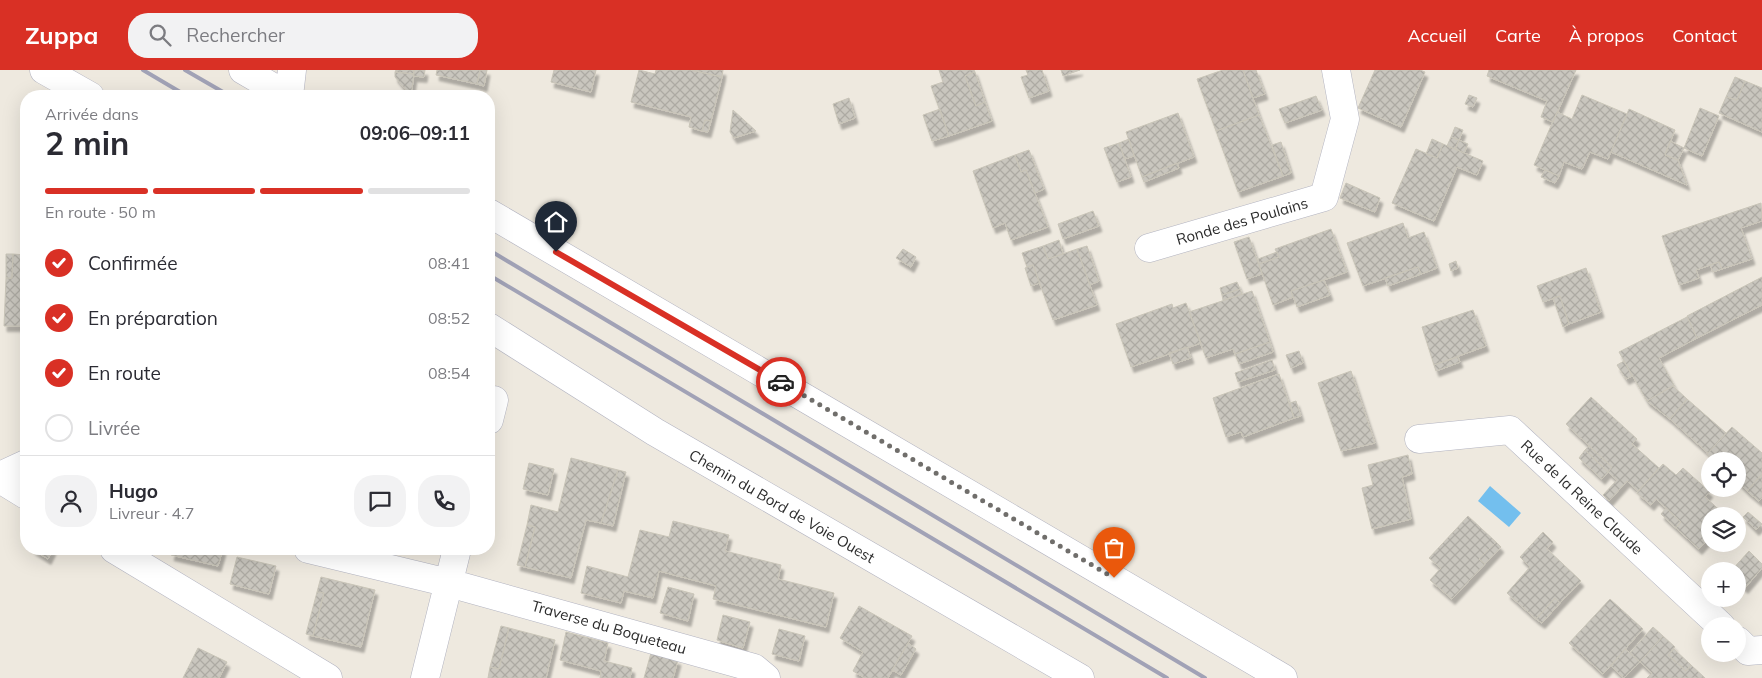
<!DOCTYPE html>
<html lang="fr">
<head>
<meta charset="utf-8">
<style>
	body { margin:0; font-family:Mulish,sans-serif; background:#f2f2f3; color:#2b2b33; height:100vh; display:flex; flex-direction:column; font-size:19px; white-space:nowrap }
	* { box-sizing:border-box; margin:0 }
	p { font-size:16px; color:#7c7c81 }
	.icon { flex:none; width:28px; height:28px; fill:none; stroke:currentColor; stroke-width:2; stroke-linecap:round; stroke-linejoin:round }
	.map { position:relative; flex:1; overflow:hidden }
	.drawer { position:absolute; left:20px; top:20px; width:475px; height:465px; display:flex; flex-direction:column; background:#fff; border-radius:20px; box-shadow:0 5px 20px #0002 }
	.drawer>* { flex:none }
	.buttons { position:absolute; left:1701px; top:382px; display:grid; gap:10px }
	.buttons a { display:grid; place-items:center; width:45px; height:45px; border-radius:50%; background:#fff; box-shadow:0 5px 20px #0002; font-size:25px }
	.pin { position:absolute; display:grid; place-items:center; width:42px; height:42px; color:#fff; margin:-51px -21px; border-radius:50% 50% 50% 0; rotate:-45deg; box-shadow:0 0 5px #0007 }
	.pin .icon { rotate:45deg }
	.courier { position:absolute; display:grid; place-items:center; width:50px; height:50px; margin:-25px; border:4px solid #d93025; border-radius:50%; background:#fff; color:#222; box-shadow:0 1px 6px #0007 }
	.headline em { font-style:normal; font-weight:700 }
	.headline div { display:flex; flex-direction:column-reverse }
	.headline { display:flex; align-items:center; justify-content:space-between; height:85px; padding:0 25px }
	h1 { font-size:32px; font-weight:700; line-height:38px }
	.bar { display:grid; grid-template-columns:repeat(4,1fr); gap:8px 5px; align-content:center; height:60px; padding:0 25px }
	.bar i { height:6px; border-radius:4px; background:#e1e1e2 }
	.bar .selected { background:#d93025 }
	.bar p { grid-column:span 4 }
	.line { display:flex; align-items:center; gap:12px; padding:0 25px; border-top:1px solid #e1e1e2 }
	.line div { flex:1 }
	.round { display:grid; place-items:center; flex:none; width:52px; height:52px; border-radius:20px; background:#f2f2f3 }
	ol { padding:0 25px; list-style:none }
	li { display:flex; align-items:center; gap:15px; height:55px }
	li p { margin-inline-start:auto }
	li .icon { padding:5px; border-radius:50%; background:#d93025; color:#fff; stroke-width:4 }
	li:last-child { color:#7c7c81 }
	li i { width:28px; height:28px; border:2px solid #e1e1e2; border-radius:50% }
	header { display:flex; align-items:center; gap:30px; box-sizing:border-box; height:70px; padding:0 25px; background:#d93025; color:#fff }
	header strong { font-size:24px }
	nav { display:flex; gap:28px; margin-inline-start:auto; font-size:18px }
	.search { width:350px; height:45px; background:#f2f2f3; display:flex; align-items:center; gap:12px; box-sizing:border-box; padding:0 18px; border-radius:20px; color:#7c7c81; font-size:19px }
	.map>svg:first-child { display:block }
	.water { fill:#73bfee }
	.building { fill:url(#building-cross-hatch); stroke:#c9c5b8; filter:url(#shadow) }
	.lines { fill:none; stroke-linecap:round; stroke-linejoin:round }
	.minor-casing { stroke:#b2b3c0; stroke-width:29 }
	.minor { stroke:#fff; stroke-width:28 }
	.rail { stroke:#a1a2b6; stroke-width:4 }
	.done { stroke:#706e6b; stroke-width:5; stroke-dasharray:0 9 }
	.route { stroke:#d93025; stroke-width:6 }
	.labels { text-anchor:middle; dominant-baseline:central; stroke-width:4; stroke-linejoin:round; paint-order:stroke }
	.street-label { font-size:15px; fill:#2c2c2c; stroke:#fff }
</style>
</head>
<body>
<header>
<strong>Zuppa</strong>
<div class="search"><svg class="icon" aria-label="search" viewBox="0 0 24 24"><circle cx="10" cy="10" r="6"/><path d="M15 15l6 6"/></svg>Rechercher</div>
<nav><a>Accueil</a><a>Carte</a><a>À propos</a><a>Contact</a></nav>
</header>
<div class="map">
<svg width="1762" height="608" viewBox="0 0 1762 608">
	<defs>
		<pattern id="building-cross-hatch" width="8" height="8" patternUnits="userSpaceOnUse" patternTransform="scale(1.25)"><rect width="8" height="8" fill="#c9c6be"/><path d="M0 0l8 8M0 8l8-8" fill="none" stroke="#adaaa3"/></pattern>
		<filter id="shadow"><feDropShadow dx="3" dy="5.5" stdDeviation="1" flood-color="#0004"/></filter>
	</defs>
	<rect width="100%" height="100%" fill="#eee9df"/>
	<path class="water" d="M1490,416L1521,443L1509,457L1478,431Z"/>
	<path class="building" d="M396,0H414V4L395,2Z
		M414,0H425L424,7L413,6Z
		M437,0H480L477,14L436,5Z
		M480,0H487L484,16L477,14Z
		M554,0H596L591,22L551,12Z
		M639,0L655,4L656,0H691L722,7L711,51L705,50L702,61L689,57L691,47L631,32Z
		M691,0H723L722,7Z
		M939,0H974L975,2L965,6L976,36L985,32L992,51L949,66L931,16L943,12Z
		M1026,0H1042L1049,21L1029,28L1021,7L1028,5Z
		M1061,0H1080L1063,6Z
		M1223,0H1243L1259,45L1216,61L1197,9Z
		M1243,0H1256L1265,24L1253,28Z
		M1375,0H1420L1425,2L1401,57L1358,38Z
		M1489,0H1576L1553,52L1541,47L1547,31L1487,6Z
		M395,2L414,4L411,26L395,7Z
		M975,2L985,32L976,36L965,6Z
		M1735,7L1745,11L1737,30L1726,27Z
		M1745,11L1762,18V62L1719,43L1726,27L1737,30Z
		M1469,25L1477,28L1473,37L1465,34Z
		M1582,25L1627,44L1608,89L1590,82L1582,99L1564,92L1559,106L1534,95L1557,42L1572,49Z
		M1316,26L1322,40L1285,53L1279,39Z
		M849,28L855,48L839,54L833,34Z
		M1700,38L1719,46L1702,86L1684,78Z
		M940,39L949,66L932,71L923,45Z
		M1629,39L1675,60L1665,85L1678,90L1687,115L1611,82Z
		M733,40L756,61L734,68L730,62Z
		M1178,43L1194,87L1142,107L1126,62Z
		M1259,45L1283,106L1238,122L1216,61Z
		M705,50L711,51L708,62L702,61Z
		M23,55H26V73H22Z
		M1455,57L1463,60L1459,70L1451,67Z
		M1451,67L1459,70L1455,79L1447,76Z
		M1129,69L1134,86L1125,89L1119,73Z
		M1432,69L1443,74L1437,88L1426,84Z
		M1459,70L1468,74L1464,83L1455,79Z
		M1670,71L1684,78L1678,90L1665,85Z
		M1281,72L1291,103L1283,106L1272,75Z
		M25,73H26V100H24Z
		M1119,73L1131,107L1117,112L1104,78Z
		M1443,74L1483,91L1477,105L1457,97L1434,151L1392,133L1416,79L1437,88Z
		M1029,80L1044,119L1035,123L1026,100L1021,102L1015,85Z
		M1015,85L1021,102L1026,100L1048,157L1011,170L1005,153L993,158L973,101Z
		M1177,93L1179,98L1144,112L1142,107Z
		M24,100H26V133H22Z
		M1545,100L1559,106L1555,113L1541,107Z
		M1346,113L1380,128L1375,142L1340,128Z
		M1761,133L1762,151L1741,158L1752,189L1722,199L1719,192L1710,195L1696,200L1699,208L1679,215L1662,166Z
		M1093,141L1099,156L1063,169L1058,154Z
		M1403,153L1408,168L1424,162L1437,198L1421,204L1418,197L1363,216L1347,173Z
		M1331,159L1347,202L1291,221L1293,227L1273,235L1259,194L1279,187L1275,179Z
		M1249,167L1262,204L1247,209L1234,172Z
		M1059,170L1063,184L1048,189L1043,176Z
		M1043,176L1048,189L1077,179L1097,235L1053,250L1033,195L1027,197L1022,183Z
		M1087,176L1099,211L1090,215L1077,179Z
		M903,179L916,187L911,197L896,188Z
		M1277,182L1279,187L1259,194L1258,189Z
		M6,184H13L12,208H6Z
		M13,184L26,185V256H4L6,208H12Z
		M1456,191L1458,198L1451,201L1449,194Z
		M1719,192L1722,199L1713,202L1710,195Z
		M1033,195L1040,213L1031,216L1025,198Z
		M1418,197L1421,204L1388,216L1385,208Z
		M1586,198L1601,242L1569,254L1560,226L1543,232L1537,216Z
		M1762,207V235L1697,268L1687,246Z
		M1324,210L1330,225L1297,237L1291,221Z
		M1237,212L1240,219L1222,225L1220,218Z
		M1240,219L1242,224L1223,230L1222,225Z
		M1252,221L1270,272L1235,284L1233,279L1206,288L1189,242Z
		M1560,226L1569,254L1563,257L1553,228Z
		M1186,233L1201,273L1131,297L1116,254L1172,234L1173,238Z
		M1473,240L1486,276L1434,295L1422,257Z
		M1687,247L1697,268L1659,288L1674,315L1647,331L1619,282Z
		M1270,272L1273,282L1239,294L1235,284Z
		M1187,277L1191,288L1173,294L1169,283Z
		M1299,281L1303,293L1291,298L1286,285Z
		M1458,287L1460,292L1436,301L1434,295Z
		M1272,290L1275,300L1238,312L1235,303Z
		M1624,291L1632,306L1626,309L1617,295Z
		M1351,301L1375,373L1341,381L1318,313Z
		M1279,304L1294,348L1243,367L1241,362L1226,367L1213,328Z
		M1673,316L1687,329L1670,349L1647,331Z
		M1591,327L1637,369L1632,374L1659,398L1638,421L1627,411L1609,431L1603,425L1617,410L1608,402L1612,397L1566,354Z
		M1687,329L1726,363L1708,383L1670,349Z
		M1296,331L1301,346L1294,348L1290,333Z
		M1732,357L1762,383V404L1747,421L1738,412V391H1715L1707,384Z
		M1589,376L1612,397L1608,402L1585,380Z
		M1585,380L1608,402L1602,409L1579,388Z
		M1408,385L1412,404L1402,407L1411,449L1372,459L1362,418L1373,415L1368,395Z
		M571,388L618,400L601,453L586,450L571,508L525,497L535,457L527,455L531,435L558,442Z
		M529,393L554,399L548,425L523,419Z
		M1663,394L1676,405L1683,398L1710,422L1705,427L1726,446H1710V467L1699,479L1676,458L1681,452L1666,438L1656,429L1651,435L1637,423Z
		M618,400L626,402L613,456L601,453Z
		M1762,404V428L1759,431L1747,421Z
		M1666,438L1681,452L1676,458L1661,444Z
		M1748,442L1762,454L1756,460L1743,447Z
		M1468,446L1496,472L1479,489L1485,494L1452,529L1430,510L1441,498L1429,488Z
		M673,451L729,465L725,481L781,495L778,509L834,523L826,557L713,529L716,516L659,501L653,528L624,521L621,533L581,523L587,496L628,507L640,460L669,467Z
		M527,455L535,457L525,497L517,495Z
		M1543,462L1553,472L1547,479L1581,511L1560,533L1555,528L1536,549L1507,523L1530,497L1520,487Z
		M1496,472L1501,477L1485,494L1479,489Z
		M32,479H53L48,489Z
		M173,479H223L218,496L171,485Z
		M1749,481L1762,494V498L1745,518L1738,512V501H1731Z
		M237,487L276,496L269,524L230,514Z
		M321,507L375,520L361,577L313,566L324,523L317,522Z
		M668,517L694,524L688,551L660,543Z
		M317,522L324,523L313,566L306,564Z
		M1555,528L1560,533L1542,553L1536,549Z
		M1610,529L1643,559L1603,604L1569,573Z
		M859,536L912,566L888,608H865L853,601L863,582L840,568Z
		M723,545L750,552L743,578L717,570Z
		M501,556L509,558L499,599L490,597Z
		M1653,557L1663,566L1640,592L1630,583Z
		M509,558L555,570L546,608H488L490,597L499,599Z
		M779,559L805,566L799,591L772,584Z
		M566,562L608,573L604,591L632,598L630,608H600L601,601L560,590Z
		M1663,566L1675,577L1668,585L1686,601L1691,595L1705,608H1647L1652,603L1640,592Z
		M908,573L916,579L901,605L892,600Z
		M198,578L227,592L219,608H183Z
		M1625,579L1640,592L1624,608L1611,596Z
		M1674,579L1691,595L1686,601L1668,585Z
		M651,583L678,590L673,608H644Z"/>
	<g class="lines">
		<defs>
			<path id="minor" d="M44,0L90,26
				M243,0L288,26
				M289,26L292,0
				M489,143L1283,608
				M1149,178L1324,127L1345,49L1336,0
				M489,257L655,362L1080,608
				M489,350L494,330
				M1419,369L1510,360L1721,556
				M0,406L26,394
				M0,409L26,425
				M114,479L328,608
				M308,479L449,513L754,598L766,608
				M1738,571L1748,581L1762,580
				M425,608L457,479"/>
		</defs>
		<use href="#minor" class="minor-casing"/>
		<use href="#minor" class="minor"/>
		<path class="rail" d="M143,0L187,26
			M185,0L230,26
			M489,180L1205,608
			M489,205L1167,608"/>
	</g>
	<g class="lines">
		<path class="done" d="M781,312L1114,508"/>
		<path class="route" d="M556,182L781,312"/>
	</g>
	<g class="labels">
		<g class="street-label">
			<text transform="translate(1242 151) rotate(-16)">Ronde des Poulains</text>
			<text transform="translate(1582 427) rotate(43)">Rue de la Reine Claude</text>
			<text transform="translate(782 436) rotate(30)">Chemin du Bord de Voie Ouest</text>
			<text transform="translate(609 557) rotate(16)">Traverse du Boqueteau</text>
		</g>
	</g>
</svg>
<div class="buttons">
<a><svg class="icon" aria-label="locate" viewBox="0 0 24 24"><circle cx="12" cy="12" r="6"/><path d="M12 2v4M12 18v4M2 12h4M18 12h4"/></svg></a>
<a><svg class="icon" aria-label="layers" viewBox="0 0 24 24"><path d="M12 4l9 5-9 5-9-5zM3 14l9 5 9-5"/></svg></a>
<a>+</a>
<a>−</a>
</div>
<div class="pin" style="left:1114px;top:508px;background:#ea580c"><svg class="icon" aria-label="bag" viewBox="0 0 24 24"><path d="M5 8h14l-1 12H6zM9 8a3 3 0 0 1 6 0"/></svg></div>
<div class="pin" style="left:556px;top:182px;background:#1f2937"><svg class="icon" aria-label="home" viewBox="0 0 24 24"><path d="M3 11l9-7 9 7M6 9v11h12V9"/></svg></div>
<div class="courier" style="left:781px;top:312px"><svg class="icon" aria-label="car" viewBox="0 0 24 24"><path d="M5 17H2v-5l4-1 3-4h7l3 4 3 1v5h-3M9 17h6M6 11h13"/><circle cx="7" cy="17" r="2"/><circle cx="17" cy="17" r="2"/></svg></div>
<section class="drawer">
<div class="headline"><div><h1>2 min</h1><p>Arrivée dans</p></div><em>09:06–09:11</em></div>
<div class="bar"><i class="selected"></i><i class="selected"></i><i class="selected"></i><i></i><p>En route · 50 m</p></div>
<ol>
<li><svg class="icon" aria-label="check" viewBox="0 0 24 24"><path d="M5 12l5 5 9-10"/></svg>Confirmée<p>08:41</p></li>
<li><svg class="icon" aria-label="check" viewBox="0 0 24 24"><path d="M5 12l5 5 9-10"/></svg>En préparation<p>08:52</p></li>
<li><svg class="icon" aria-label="check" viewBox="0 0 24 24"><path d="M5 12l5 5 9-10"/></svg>En route<p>08:54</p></li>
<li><i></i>Livrée</li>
</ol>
<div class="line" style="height:90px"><a class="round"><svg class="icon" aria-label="person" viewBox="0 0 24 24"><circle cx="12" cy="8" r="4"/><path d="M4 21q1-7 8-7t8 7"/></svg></a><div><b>Hugo</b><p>Livreur · 4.7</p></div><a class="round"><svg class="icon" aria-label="chat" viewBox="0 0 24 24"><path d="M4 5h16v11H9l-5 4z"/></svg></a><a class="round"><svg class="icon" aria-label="phone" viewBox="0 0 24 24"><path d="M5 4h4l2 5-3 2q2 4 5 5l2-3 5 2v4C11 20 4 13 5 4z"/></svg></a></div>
</section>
</div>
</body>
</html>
